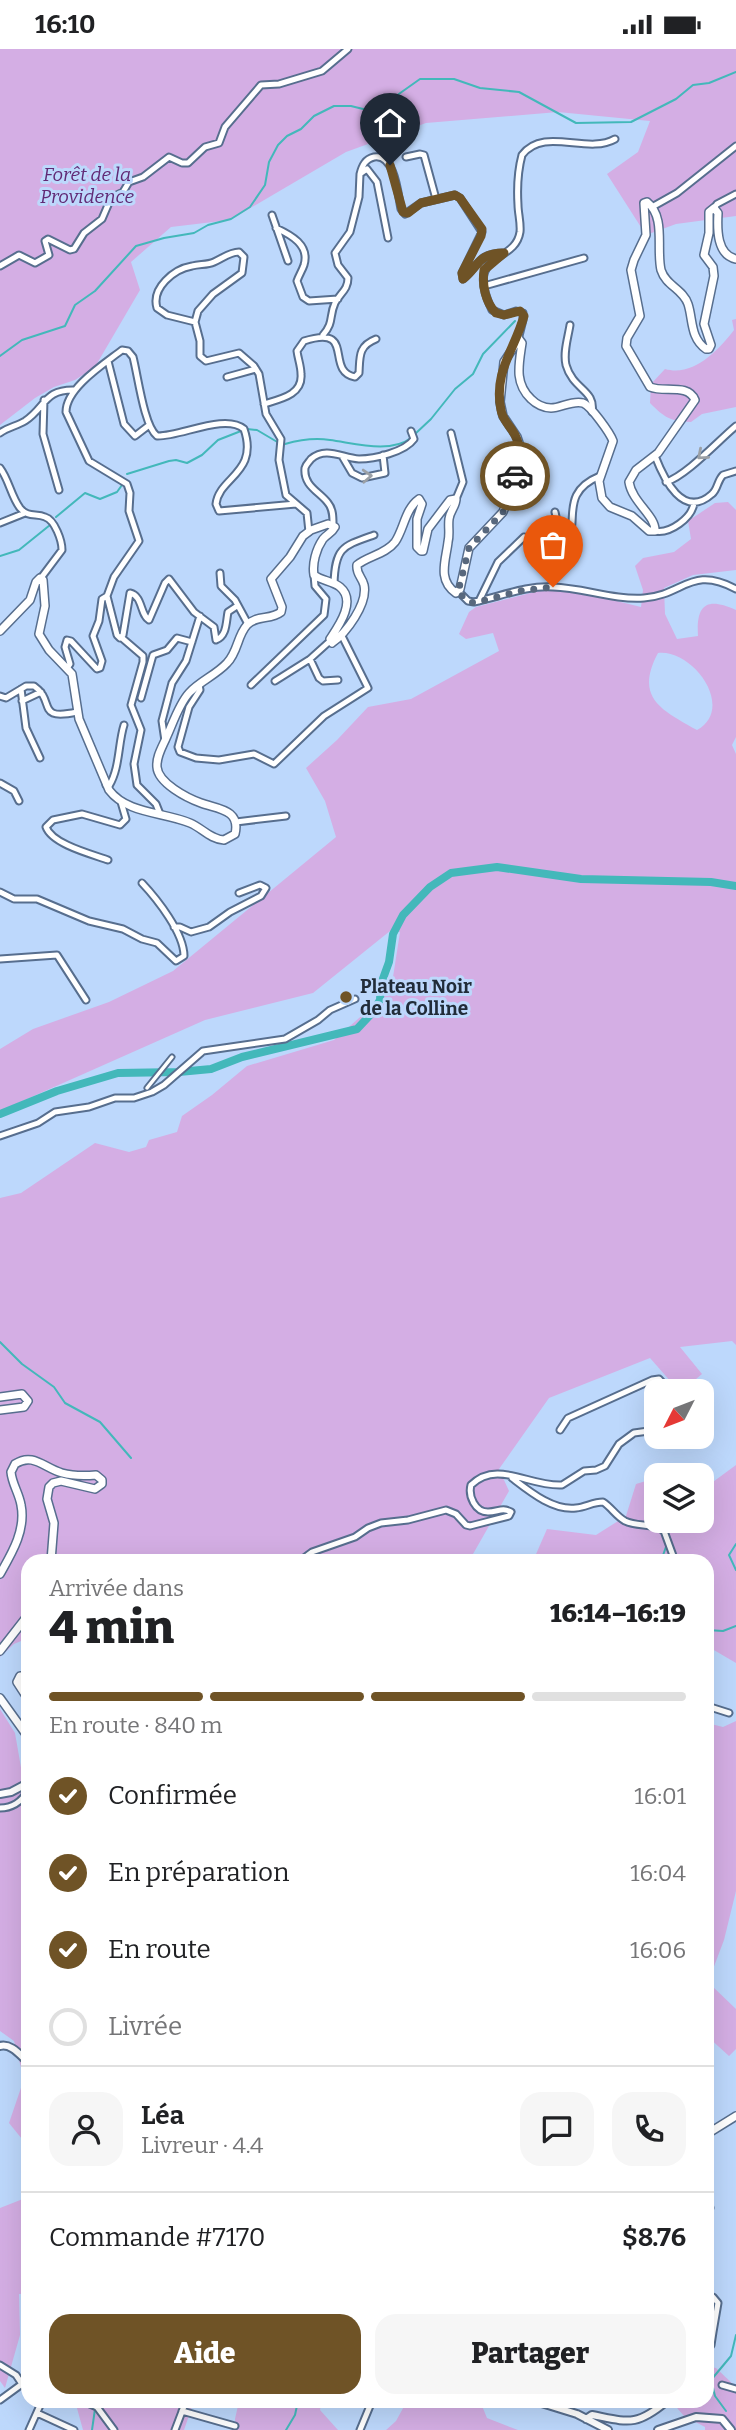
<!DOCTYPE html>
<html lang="fr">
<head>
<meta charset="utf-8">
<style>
	body { margin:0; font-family:Bitter,serif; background:#f6f6f6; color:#202124; height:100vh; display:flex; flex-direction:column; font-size:26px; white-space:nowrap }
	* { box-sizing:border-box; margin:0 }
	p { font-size:23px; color:#757577 }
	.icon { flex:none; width:38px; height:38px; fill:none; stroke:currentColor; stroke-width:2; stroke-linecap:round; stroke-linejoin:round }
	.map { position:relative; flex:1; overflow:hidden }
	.side { position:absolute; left:21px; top:1505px; width:693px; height:854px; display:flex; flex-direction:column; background:#fff; border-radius:21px; box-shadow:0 7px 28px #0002 }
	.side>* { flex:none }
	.needle { width:46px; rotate:228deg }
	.buttons { position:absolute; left:644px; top:1330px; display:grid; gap:14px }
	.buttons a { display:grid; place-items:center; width:70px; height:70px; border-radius:14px; background:#fff; box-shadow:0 7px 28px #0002; font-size:35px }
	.pin { position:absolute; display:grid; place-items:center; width:60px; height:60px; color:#fff; margin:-72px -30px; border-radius:50% 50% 50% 0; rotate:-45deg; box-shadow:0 0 7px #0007 }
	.pin .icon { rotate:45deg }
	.courier { position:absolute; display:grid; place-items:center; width:70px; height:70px; margin:-35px; border:5px solid #6f5326; border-radius:50%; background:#fff; color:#222; box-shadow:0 2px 9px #0007 }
	.headline em { font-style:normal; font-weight:800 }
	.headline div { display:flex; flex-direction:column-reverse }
	.headline { display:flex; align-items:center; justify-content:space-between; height:119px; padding:0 28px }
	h1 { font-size:46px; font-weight:800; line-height:52px }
	.bar { display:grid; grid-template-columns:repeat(4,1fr); gap:10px 7px; align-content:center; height:84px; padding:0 28px }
	.bar i { height:9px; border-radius:5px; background:#e0e0e0 }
	.bar .selected { background:#6f5326 }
	.bar p { grid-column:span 4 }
	.line { display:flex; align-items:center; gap:18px; padding:0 28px; border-top:2px solid #e0e0e0 }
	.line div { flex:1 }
	.round { display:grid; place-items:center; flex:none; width:74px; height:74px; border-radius:21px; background:#f6f6f6 }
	ol { padding:0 28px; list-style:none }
	li { display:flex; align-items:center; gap:21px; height:77px }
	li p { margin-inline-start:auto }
	li .icon { padding:7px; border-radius:50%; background:#6f5326; color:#fff; stroke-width:4 }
	li:last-child { color:#757577 }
	li i { width:38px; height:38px; border:4px solid #e0e0e0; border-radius:50% }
	.primary-button { display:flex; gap:14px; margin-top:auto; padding:14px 28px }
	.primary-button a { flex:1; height:80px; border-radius:21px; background:#6f5326; color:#fff; font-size:28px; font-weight:800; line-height:80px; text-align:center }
	.primary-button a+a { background:#f6f6f6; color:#202124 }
	.status { display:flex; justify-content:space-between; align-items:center; height:49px; padding:0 35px; background:#fff; direction:ltr }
	.status svg { height:19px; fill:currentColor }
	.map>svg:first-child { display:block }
	.green { fill:#d4aee4; fill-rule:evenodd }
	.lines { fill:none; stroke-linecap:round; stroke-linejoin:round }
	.stream { stroke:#43b8ba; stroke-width:2 }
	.river { stroke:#43b8ba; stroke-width:8 }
	.pedestrian-casing { stroke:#576e8e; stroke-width:7 }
	.minor-casing { stroke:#576e8e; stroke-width:9 }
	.tertiary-casing { stroke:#576e8e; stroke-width:10 }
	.secondary-casing { stroke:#576e8e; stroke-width:10 }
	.pedestrian { stroke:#fff; stroke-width:3.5 }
	.minor { stroke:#fff; stroke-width:5 }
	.tertiary { stroke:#fff; stroke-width:6 }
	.secondary { stroke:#fff; stroke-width:7 }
	.oneway { stroke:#9ba0a6 }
	.done { stroke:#58687d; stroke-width:7; stroke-dasharray:0 12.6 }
	.route { stroke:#6f5326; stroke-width:9 }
	.poi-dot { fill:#6f5326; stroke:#bdd8fc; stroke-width:2.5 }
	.labels { text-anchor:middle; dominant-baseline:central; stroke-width:6; stroke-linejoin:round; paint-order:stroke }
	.park-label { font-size:19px; font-style:italic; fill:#612975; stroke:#bdd8fc }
	.poi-label { font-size:19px; font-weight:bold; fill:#212c39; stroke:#bdd8fc; text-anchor:start }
</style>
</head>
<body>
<div class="status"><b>16:10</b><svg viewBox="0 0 49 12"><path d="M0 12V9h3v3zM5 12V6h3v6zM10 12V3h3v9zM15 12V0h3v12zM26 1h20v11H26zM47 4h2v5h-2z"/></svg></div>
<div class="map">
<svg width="736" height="2381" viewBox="0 0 736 2381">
	<rect width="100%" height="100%" fill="#bdd8fc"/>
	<path class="green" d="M0,0H736V167L676,175L646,186L607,125L638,103L650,72L558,63L426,74L346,103L230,171L171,178L131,213L140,241L95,318L75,331L54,338L35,349L0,376Z
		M736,270V358L702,365L691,373C670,372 665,369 650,354L651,335L665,320C693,328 718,302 734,281L732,271Z
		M728,453L736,461V521L693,526L664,539L665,565L677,590L698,587C696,555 707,548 736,561V688L732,696L736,705V1296L732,1292L680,1298L702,1325L682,1342H679L650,1309L549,1349L499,1420L509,1442L469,1512H28V1589L14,1595L0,1608V1149L21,1144L95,1094L129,1103L146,1098L149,1091L177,1083L182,1067L212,1046L247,1017L334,991L391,941L400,883L390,882L313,944L205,971L0,1062V1000L33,980L109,953L173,922L336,788L325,752L306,719L337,691L368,658L411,650L499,602L493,584L466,590L459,585L469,563L476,558L550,539L568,540L641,558L643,541L635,517L643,509L674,503L691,490L688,472L715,454ZM658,604C693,600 736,659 697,681C662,661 634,649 658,604Z
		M736,1416V1614L707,1597V1512H533L547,1480L596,1486L626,1467L636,1435L656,1429V1472H702V1441Z
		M0,1660L15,1684L28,1759V2088L22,2090L9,2074L24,2030L14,1992L0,1982Z
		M736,1672V1842L724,1891L707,1936V1674L723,1678Z
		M711,1936L736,1960V2000L729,2007L707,1987V1940Z
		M28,2148V2245H19L20,2286L5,2339L0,2332V2159Z
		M707,2317L716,2319L736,2338V2381H705V2378L684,2367L671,2352H707Z
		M75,2352H194L184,2381H83Z
		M239,2352H322L320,2361L338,2381H236L235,2370Z
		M407,2352H480L487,2369L518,2381H386L396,2372Z"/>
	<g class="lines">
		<path class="stream" d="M0,307L22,291L65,277L75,256L95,242L136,197L164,189L194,184L208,176L231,170L250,158L265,136L269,113L278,96L287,87L301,80L314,67L334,57H351L363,60L386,59L396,47L420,30H454L480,39L519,43L576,74L631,73L676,50L693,36L709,34L736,23
			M247,380L257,381L279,394
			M415,385L431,370L455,340L473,325L483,305L515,272
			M285,395C299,391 316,389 330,391C354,394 390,405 411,389
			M127,425L169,412L176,411L187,414L202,406L218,391L241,382
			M56,468L85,444L100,450L117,443L122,436
			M0,507L19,501L50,476
			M0,1293L22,1315L54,1338L65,1354L100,1373L131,1409
			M736,1495L729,1506L736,1521
			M661,1512L667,1495
			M707,1581L723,1582L736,1577
			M726,2362L715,2347L711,2331L731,2307L736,2286
			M92,2381L95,2360
			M286,2381L295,2366L298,2352"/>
		<path class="river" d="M0,1065L57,1042L118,1024L179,1023L211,1020L242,1008L357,980L372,964L380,951L381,935L389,913L393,885L403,866L430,838L451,824L497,818L581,830L711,833L736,837"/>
		<defs>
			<path id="pedestrian" d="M147,1039L172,1008"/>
			<path id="minor" d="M406,108L420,105L424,106L436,150
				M360,125C362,117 365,110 374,108C395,104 398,146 401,160L405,165L421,154L455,146L460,149L482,183L462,224L463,230C479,217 477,205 502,204
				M652,158L677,144L736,97
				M714,159L717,155L736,145
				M272,166L288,212
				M276,179C291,186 310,196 304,216C302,222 299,226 297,232L303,248L309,252L338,250
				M0,217L19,206L35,214L49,206L45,192L48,190L70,201L74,200L84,184L102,170L111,149L123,143L129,133L143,128L169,108L182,114H188L205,98L219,94L225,78L261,36L279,35L322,22L348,0
				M484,237L584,209
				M195,273L167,266L157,259C151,239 174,220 192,217C200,215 207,216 214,213C223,209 230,203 239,203L244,208L242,224L213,245L198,262L195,273L200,292V307L206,312L239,304L254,317L259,325L266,365L281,390L279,411L286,446L307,464L309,483
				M570,276C568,289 563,303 566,316C573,341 596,341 592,363
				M323,286C334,274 329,267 335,254C340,244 348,241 348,229L338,216L335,204L350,183L359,148L360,125L367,120L377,133L388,189
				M518,291L523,271V264L516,262L504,266L492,261C463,201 515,216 520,183C521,174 518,164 518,156C517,140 518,121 522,106C544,77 587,106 615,90
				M108,312L124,375L135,387L148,377
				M227,328L256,320
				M44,351L43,385L59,441
				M264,355C280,350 303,346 301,325C301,317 298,310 297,302L304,292C357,275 324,322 355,328L359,324C360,308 358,297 376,290
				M0,384C8,378 17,377 25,372C46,358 44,340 75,341
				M451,384L463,433L456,450
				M342,407L352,424L362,429L385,424L383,406
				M655,407C664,430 683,471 712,445C718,440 717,432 723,426L736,422
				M0,419C9,431 11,447 20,459C28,469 36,464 45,468C55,471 62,492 62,501L41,529
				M666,433C686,427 718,392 736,377
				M555,463L560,486L566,491C581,475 558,444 600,427
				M0,474L25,464
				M333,475C333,468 333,460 328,454C320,443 303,437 305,419C306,415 309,413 311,410C326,397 342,409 359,410C374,410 405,403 414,390L411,382
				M655,482C670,485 692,469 694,454
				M220,524L221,537L235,551L248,575
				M334,535C335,498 343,497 374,486
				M459,543L468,552L474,553C499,548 527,536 553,538C584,539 613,551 644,549C684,546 691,516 736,540
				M107,547L117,586L120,589L123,586L130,544C143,547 140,566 149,571L165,534L169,530L194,563L214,578L216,591C227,587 226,573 228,563L237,557
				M479,552L498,513L524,488
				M122,589L143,607V613L131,656L141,681L134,715L137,736L156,755L160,765
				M310,610L319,629L323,632L338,631
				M67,619L70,615L65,598L67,591L71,592L97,620L100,619L102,612L93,587L99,572L102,550L107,547L114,528L139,492L129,462L130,444L127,435L89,412L66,363C66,339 104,315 122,301L128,302L133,308C138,327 144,377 157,387C180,388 225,364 244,380C259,424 219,428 216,455L219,462L296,455
				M275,632L310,610L330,592
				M199,636L200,641L189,658L178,698L180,703L196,709L219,711L254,705L274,715L324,667L368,639L341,585
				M251,636L324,566L326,550L315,537L314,526
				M21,640L26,679L40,709
				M0,647L6,649L26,637H34C56,652 35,672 77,663
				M141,649L153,606L167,601L177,589L192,593
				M22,652L41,643
				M165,692L162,672L172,634L186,612L200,567
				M0,734L14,742L19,752
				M106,736L109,737C120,719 118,695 124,676
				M236,773L286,767
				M108,811C91,805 52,795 46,778L53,771L82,765L120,776L126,770L121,753
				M0,843L14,850H37L89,872L123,880L142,890L157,894L176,912L184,907C184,884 157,850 142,834
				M174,878H180L191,883L209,878L230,863L261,847L266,839L260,836L239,844
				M0,910L57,906L86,951
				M0,1087L38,1074L55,1063L89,1058L115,1049H134L152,1043L164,1036L203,1002L285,990L318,971L330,961L355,950
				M560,1381L568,1369L652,1331L659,1330L670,1342
				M512,1429C529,1442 553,1462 576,1459C586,1458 593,1453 603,1453C611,1458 616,1467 625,1472C637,1478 654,1474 664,1482L675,1512
				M300,1512L312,1503L355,1488L368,1479L381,1474L408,1471L446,1461L456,1465L466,1476L470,1477L509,1467L511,1463C502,1458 498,1463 488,1463C475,1463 468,1447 471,1436C497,1410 529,1438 562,1436L584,1422L596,1421L605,1417L619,1395L634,1384L656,1381
				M707,1657L729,1664
				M0,1759C13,1759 21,1753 28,1742
				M707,2148L710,2159
				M707,2250L713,2248L718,2254L713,2283L707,2285
				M707,2302L711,2296L713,2283
				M0,2316L16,2326L22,2335L0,2351
				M722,2336L736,2340
				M83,2352L97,2358L114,2381
				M182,2362L235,2377
				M37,2364L74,2381
				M29,2381L42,2352
				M175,2381L186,2352
				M360,2381L372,2352"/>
			<path id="tertiary" d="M0,1745L11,1743L28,1734
				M0,1997C11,1994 20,2006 28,2013
				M535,2352L577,2365L608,2381
				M586,2370L592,2366C628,2373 636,2378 667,2352
				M658,2381L696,2368L722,2370L731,2381"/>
			<path id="secondary" d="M456,450C456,457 450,462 449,470C448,478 450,485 448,493C446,511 437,531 456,544L460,540L469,499L503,463L513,437L521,400L517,388L503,367L500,353L504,313L519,290L522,294C519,315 514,334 531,350C536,355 544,359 551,359C561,359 572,351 583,354C591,357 610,384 613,392L599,432L602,449L610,458L632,467L649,482H655C656,467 632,453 629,433L636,421L658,404L695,351C688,334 664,344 650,338L626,297L627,289L640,267L631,221L634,211L646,186L644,154L647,153C666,168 656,199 661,221C666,237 683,240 688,255C693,270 690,289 706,300H709L711,296L704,275L714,227L713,218L704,206L709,184V163L714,159L718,164C717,181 717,206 736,210
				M0,582L30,551L36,533L40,529L43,531L45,557L39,585L49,601L72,625L79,670L109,741C127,765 164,763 190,774C202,779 210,790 224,791L235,785C241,760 217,760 201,754C187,749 158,734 157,718C156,707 163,697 167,687C173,674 179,655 189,644C200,632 216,626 227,614C238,603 237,587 247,576C256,566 271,571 281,563L282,558L271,530L290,508L303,487L311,481L328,475L335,478C332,484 327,485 323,490C316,500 312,515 314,526C322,532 333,532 340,538C357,552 338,578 330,590L332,594C346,584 368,555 364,536C362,528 356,525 357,516C368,507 386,505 395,493C404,480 405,460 419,450L422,455L417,470V498L421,502H423L428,480L450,451L456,450
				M0,1348L22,1345L28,1352L24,1358L0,1361
				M0,1525C12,1504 26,1481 21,1456C19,1444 12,1435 11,1423L15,1415C33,1403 44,1419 62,1424C73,1427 84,1427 96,1426L102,1431V1435L95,1440L61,1432L53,1434L49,1438L47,1450L54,1474L51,1512
				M0,1602L28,1566
				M28,1630L24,1627H20L17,1633L28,1650
				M0,1649L28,1688
				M707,2085L736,2067"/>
		</defs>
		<use href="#pedestrian" class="pedestrian-casing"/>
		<use href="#minor" class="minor-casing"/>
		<use href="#tertiary" class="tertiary-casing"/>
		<use href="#secondary" class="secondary-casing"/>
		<use href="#pedestrian" class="pedestrian"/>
		<use href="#minor" class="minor"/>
		<use href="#tertiary" class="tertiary"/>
		<use href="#secondary" class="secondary"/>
	</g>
	<defs><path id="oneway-chevron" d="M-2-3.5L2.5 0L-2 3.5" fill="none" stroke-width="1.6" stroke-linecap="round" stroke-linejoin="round" transform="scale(1.75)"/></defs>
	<g class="oneway">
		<use href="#oneway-chevron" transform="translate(702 406) rotate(139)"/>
		<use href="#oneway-chevron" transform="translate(367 427) rotate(-3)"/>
	</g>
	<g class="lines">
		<path class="done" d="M515,427L507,456L503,463L469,499L458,543L468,552L474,554L519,542L553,538"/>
		<path class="route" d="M390,116L403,163L408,164L421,154L455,146L460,149L482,180L481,187L462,224L463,230C479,217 478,204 504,204L484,221C482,236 485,253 496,264L504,266L520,262L524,267C515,300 493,323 501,361C502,369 508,375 512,381C523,397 519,409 515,427"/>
	</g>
	<circle class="poi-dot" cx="346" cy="948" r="7"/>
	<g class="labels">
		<g class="park-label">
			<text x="87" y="125">Forêt de la<tspan x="87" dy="22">Providence</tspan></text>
		</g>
		<g class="poi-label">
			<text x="360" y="937">Plateau Noir<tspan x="360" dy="22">de la Colline</tspan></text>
		</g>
	</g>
</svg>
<div class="buttons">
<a><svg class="needle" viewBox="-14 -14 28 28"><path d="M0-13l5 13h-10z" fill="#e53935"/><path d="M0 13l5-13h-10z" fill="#757577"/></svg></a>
<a><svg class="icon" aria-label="layers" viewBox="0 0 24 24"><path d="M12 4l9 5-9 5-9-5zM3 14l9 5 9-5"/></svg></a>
</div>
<div class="pin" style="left:553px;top:538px;background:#ea580c"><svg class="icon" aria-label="bag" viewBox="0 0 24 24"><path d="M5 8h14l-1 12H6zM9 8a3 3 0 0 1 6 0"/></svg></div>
<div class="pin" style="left:390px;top:116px;background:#1f2937"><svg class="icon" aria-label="home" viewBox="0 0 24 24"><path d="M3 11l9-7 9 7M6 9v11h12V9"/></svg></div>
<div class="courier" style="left:515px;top:427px"><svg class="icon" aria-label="car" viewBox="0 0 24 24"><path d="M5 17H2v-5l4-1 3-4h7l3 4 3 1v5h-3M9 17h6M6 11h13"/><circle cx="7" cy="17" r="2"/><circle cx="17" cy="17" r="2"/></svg></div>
<section class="side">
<div class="headline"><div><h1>4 min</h1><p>Arrivée dans</p></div><em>16:14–16:19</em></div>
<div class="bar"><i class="selected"></i><i class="selected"></i><i class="selected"></i><i></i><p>En route · 840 m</p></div>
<ol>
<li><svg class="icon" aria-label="check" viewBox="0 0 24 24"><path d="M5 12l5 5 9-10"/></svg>Confirmée<p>16:01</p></li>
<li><svg class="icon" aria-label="check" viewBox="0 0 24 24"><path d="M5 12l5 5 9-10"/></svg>En préparation<p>16:04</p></li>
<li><svg class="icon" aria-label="check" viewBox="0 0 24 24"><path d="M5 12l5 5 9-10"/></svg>En route<p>16:06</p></li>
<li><i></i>Livrée</li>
</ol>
<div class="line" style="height:126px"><a class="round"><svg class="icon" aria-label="person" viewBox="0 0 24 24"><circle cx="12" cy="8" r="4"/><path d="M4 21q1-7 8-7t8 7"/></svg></a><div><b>Léa</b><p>Livreur · 4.4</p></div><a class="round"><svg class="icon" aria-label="chat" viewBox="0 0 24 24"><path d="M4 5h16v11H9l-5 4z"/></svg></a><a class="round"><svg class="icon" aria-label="phone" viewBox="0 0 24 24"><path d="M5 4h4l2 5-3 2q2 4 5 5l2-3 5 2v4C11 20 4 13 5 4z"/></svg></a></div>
<div class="line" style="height:91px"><div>Commande #7170</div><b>$8.76</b></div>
<div class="primary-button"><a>Aide</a><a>Partager</a></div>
</section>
</div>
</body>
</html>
